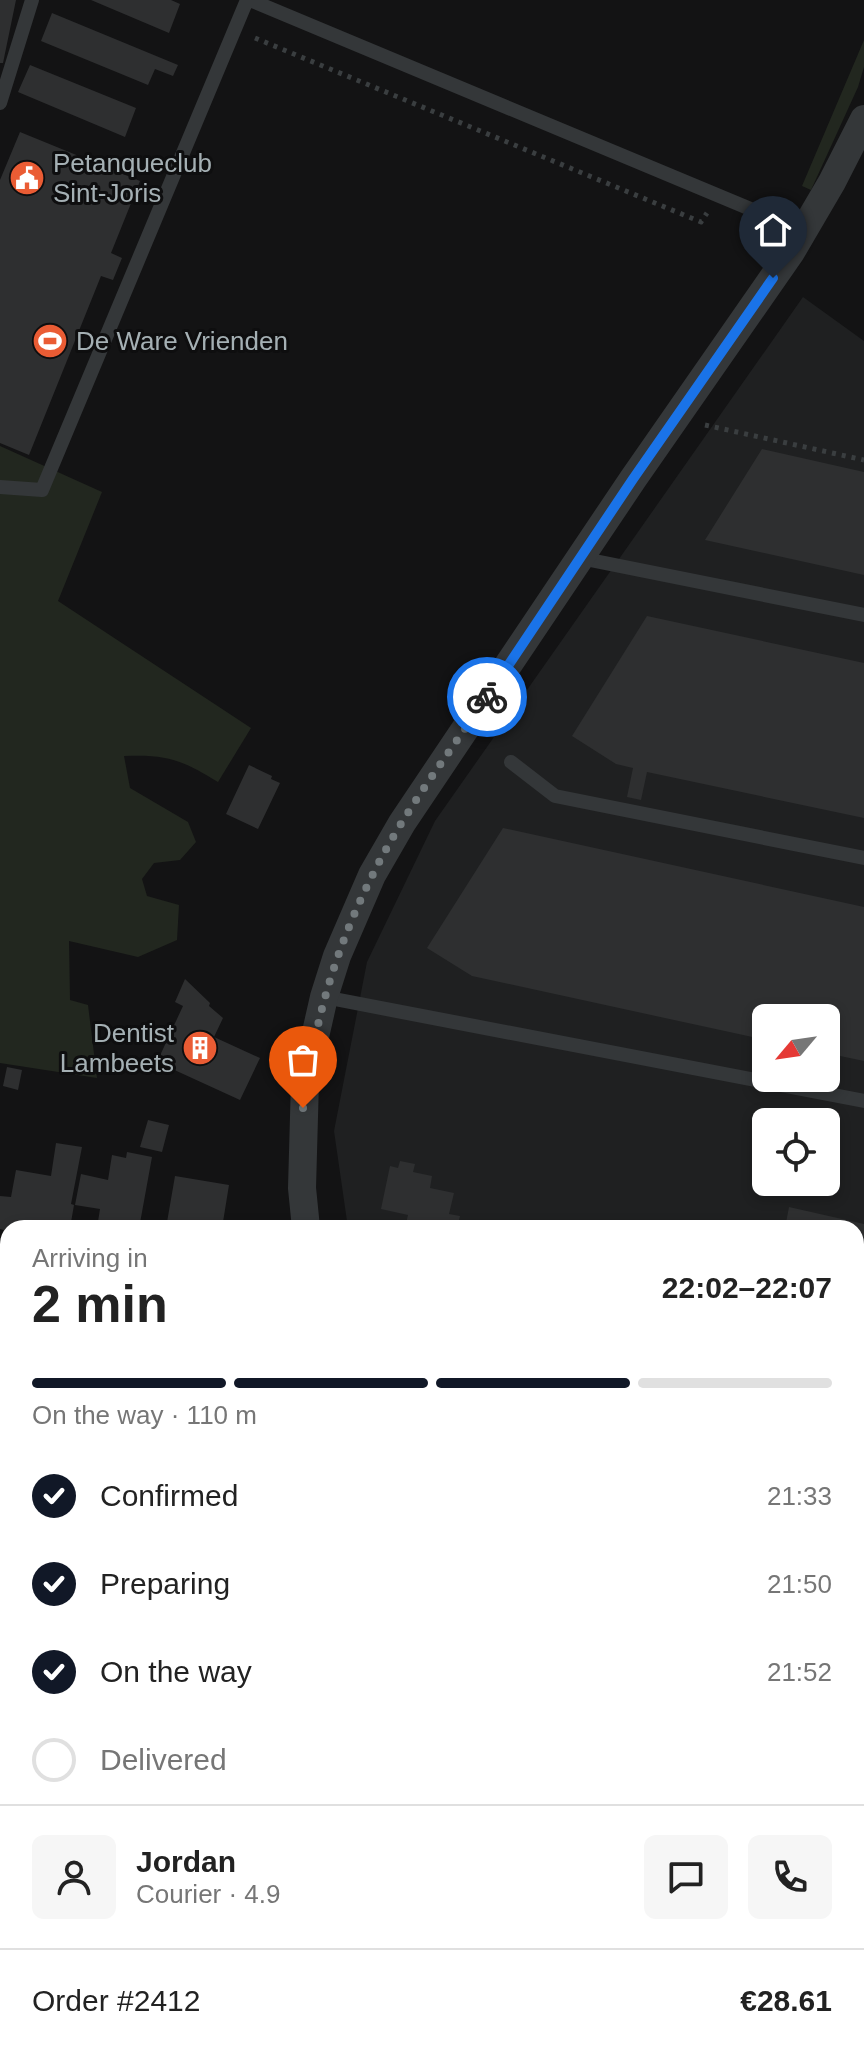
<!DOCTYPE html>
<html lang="en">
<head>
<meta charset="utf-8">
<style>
	body { margin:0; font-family:Helvetica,sans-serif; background:#f6f6f6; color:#222; height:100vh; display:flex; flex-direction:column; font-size:30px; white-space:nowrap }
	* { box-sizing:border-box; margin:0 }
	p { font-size:26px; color:#767676 }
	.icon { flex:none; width:44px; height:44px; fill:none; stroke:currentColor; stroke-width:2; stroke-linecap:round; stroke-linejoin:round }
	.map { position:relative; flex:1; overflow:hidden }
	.drawer { position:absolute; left:0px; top:1220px; width:864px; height:848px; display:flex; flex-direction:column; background:#fff; border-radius:24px 24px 0 0; box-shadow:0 4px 12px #0003 }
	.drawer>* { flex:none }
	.needle { width:52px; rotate:241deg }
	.tools { position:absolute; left:752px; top:1004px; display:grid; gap:16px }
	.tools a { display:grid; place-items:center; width:88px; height:88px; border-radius:12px; background:#fff; box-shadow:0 4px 12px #0003; font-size:40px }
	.pin { position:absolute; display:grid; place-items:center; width:68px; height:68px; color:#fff; margin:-82px -34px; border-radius:50% 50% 50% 0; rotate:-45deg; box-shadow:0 0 8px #0007 }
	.pin .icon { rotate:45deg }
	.courier { position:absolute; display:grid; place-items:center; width:80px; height:80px; margin:-40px; border:6px solid #1a73e8; border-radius:50%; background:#fff; color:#222; box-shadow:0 2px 10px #0007 }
	.headline em { font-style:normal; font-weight:600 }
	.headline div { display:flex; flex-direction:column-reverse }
	.headline { display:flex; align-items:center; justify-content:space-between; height:136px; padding:0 32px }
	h1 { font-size:52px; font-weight:600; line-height:60px }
	.bar { display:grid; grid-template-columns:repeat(4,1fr); gap:12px 8px; align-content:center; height:96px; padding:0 32px }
	.bar i { height:10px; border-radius:6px; background:#e0e0e0 }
	.bar .current { background:#111827 }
	.bar p { grid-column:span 4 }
	.line { display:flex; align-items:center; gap:20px; padding:0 32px; border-top:2px solid #e0e0e0 }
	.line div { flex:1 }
	.round { display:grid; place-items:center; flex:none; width:84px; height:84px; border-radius:12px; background:#f6f6f6 }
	ol { padding:0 32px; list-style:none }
	li { display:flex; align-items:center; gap:24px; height:88px }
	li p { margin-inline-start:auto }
	li .icon { padding:8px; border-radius:50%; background:#111827; color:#fff; stroke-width:4 }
	li:last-child { color:#767676 }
	li i { width:44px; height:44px; border:4px solid #e0e0e0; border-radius:50% }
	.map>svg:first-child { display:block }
	.built { fill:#1f2021; fill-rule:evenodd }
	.green { fill:#22271f }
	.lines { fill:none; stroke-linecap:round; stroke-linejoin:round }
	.stream { stroke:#2c3c3c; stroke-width:9 }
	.building { fill:#2e2f30 }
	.path { stroke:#3a3e40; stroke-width:5; stroke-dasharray:4 6; stroke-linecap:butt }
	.lane { stroke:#343739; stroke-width:14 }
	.street { stroke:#343739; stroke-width:28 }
	.secondary { stroke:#424749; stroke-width:40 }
	.done { stroke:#72797c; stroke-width:8; stroke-dasharray:0 14.4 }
	.route { stroke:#1a73e8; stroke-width:10 }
	.labels { text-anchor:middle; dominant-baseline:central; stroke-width:6; stroke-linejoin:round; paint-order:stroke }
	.poi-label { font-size:26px; fill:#a5b0b4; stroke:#0e0e0f; text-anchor:start }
</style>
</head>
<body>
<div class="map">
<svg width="864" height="2068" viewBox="0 0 864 2068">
	<rect width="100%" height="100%" fill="#131314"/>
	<path class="built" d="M803,297L864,341V1458L856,1456V1228H348L334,1131L367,962L435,821ZM766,1018H826V1078H766ZM766,1122H826V1182H766Z"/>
	<path class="green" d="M864,40V67L858,87L811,190L802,186Z
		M0,446L102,492L58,601L251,728L218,782C182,760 167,754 124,756L130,788L188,822L196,842L180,860L154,863L142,879L147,896L179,905L177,940L138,957L69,941L70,1000L88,1005L97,1078L0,1063Z
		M357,2060H636L631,2068H353Z"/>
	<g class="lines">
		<path class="stream" d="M3,1979L8,1984
			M79,2060L86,2068"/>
	</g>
	<path class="building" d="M0,0H16L3,63H0Z
		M91,0H171L180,4L169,33Z
		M52,13L178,65L173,76L155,69L148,85L41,41Z
		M30,65L136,108L125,137L18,92Z
		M20,132L140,181L111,253L122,258L113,280L101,276L29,455L0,443V180Z
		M762,449L864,472V575L705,540Z
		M647,616L864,663V818L647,772L641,800L627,797L633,768L616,764L572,736Z
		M249,765L272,776L271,779L280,783L258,829L226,814Z
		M503,828L864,907V1061L826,1053V1018H766V1040L472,976L427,948Z
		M185,979L210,1003L209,1006L223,1018L214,1037L260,1058L240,1100L157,1062L183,1006L175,1002Z
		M7,1067L22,1070L18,1090L3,1086Z
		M148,1120L169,1125L162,1152L140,1147Z
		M56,1143L82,1147L71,1204L74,1205L70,1228H8V1231L0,1229V1196L11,1197L16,1170L51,1176Z
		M127,1152L152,1157L140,1223H138V1227L132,1225L131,1228H97L100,1209L75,1205L81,1174L108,1180L112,1155L126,1158Z
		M400,1161L415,1164L413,1172L432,1176L430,1188L454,1193L449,1214L460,1216L457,1228H405L408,1215L381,1209L390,1166L398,1168Z
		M175,1176L229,1185L222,1228H166Z
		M789,1207L864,1224V1389L856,1387V1228H785Z
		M0,1357L8,1358V1436L0,1434Z
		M856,1560L864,1562V1612L856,1611Z
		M0,1596L8,1598V1713L5,1711V1715L0,1712Z
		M864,1688V2068H661L665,2060H856V1703Z
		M0,2037L8,2043V2060H24L34,2068H0Z"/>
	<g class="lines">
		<path class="path" d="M255,38L701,222L707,213
			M705,425L864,460"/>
		<path class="lane" d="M250,0L803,231
			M0,103L32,0
			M0,487L42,490L247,0
			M580,558L864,615
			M511,762L555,796L864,858
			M324,997L864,1101"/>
		<path class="street" d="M306,1228L302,1188L305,1081L324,997L337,956L372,875L402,823L633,479L791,252L832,182L864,119"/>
		<path class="secondary" d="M0,1309L8,1310
			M856,1486L864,1488
			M0,1906L8,1896"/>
	</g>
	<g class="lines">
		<path class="done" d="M303,1108C305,1079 311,1053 318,1025C330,973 348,924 372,876C403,813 447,756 487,697"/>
		<path class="route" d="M487,697L633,479L773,278"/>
	</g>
	<defs>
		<symbol id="civic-disc" viewBox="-11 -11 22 22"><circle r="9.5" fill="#ea5c34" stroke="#0e0e0f"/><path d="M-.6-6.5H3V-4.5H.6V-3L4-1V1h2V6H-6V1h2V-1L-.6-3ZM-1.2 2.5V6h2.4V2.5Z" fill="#fff"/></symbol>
		<symbol id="stadium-disc" viewBox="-11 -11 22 22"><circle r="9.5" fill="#ea5c34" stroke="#0e0e0f"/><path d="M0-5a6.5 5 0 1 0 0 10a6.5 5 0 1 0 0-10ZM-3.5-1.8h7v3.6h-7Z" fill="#fff"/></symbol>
		<symbol id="building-disc" viewBox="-11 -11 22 22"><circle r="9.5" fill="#ea5c34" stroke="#0e0e0f"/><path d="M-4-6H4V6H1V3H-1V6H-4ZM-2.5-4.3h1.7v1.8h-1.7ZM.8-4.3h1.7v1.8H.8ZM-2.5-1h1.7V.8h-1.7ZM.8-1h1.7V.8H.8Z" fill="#fff"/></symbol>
	</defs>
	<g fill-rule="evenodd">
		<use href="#civic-disc" x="7" y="158" width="40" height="40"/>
		<use href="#stadium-disc" x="30" y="321" width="40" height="40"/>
		<use href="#building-disc" x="180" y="1028" width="40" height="40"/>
	</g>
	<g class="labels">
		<g class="poi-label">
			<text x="53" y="163">Petanqueclub<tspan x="53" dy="30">Sint-Joris</tspan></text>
			<text x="76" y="341">De Ware Vrienden</text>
			<text x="174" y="1033" text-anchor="end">Dentist<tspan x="174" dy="30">Lambeets</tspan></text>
		</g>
	</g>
</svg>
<div class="tools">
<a><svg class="needle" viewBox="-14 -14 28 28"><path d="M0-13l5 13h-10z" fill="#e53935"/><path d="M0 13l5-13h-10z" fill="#767676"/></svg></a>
<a><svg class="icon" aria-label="locate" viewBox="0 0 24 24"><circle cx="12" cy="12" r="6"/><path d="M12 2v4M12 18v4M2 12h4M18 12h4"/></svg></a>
</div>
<div class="pin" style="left:303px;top:1108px;background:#ea580c"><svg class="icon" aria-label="bag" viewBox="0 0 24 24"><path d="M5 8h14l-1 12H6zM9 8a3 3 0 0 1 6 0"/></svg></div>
<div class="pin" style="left:773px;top:278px;background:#1f2937"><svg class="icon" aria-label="home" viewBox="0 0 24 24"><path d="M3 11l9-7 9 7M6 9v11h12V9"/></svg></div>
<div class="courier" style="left:487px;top:697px"><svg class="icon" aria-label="bike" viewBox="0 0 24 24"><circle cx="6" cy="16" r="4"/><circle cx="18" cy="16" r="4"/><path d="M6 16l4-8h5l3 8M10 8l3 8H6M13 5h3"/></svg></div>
<section class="drawer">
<div class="headline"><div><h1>2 min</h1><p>Arriving in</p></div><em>22:02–22:07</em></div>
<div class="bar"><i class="current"></i><i class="current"></i><i class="current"></i><i></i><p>On the way · 110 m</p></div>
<ol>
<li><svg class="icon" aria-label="check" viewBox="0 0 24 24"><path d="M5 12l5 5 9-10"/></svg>Confirmed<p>21:33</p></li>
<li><svg class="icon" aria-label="check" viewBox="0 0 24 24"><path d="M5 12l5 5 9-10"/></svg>Preparing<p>21:50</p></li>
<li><svg class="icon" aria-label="check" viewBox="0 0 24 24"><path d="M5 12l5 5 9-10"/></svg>On the way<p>21:52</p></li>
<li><i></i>Delivered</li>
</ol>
<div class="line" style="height:144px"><a class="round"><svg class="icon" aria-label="person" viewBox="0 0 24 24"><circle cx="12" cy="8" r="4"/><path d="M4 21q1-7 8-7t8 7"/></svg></a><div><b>Jordan</b><p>Courier · 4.9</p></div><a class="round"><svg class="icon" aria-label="chat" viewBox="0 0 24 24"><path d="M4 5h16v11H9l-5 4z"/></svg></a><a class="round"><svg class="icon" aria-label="phone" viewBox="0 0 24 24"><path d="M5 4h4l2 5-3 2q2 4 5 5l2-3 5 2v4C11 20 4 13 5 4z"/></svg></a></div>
<div class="line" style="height:104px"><div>Order #2412</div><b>€28.61</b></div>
</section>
</div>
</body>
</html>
